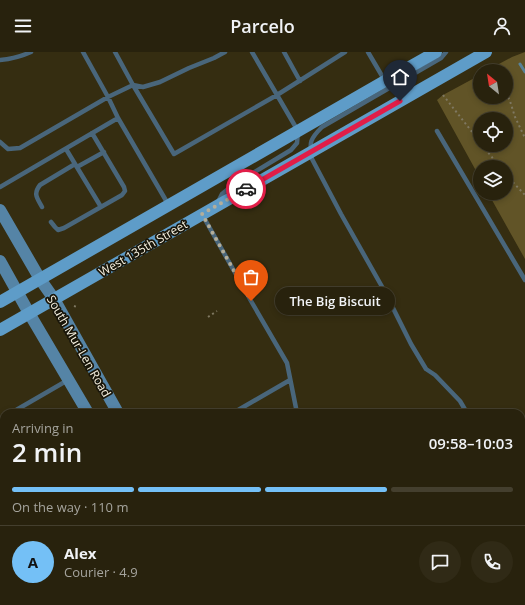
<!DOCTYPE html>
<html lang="en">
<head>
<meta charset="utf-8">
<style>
	body { margin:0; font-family:"Open Sans",sans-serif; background:#302a16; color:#f1f3f6; height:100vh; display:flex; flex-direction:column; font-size:15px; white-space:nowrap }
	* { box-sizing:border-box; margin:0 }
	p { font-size:13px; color:#a5a49d }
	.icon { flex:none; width:22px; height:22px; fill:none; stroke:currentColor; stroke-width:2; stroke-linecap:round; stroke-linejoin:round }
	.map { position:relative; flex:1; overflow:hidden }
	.drawer { position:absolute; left:0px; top:357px; width:525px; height:196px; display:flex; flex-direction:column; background:#28220d; border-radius:12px 12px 0 0; box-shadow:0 2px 6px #0003,0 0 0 1px #443f2e }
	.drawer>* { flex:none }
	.needle { width:26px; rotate:330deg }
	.fabs { position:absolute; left:473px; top:12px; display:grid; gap:8px }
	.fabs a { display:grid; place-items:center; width:40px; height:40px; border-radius:50%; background:#28220d; box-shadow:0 2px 6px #0003,0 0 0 1px #443f2e; font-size:20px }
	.pin { position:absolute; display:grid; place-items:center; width:34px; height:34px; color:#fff; margin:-41px -17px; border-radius:50% 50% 50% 0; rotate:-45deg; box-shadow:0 0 4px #0007 }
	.pin .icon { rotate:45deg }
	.courier { position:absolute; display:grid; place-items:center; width:40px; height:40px; margin:-20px; border:3px solid #e11d48; border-radius:50%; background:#fff; color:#222; box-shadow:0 1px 5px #0007 }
	.bubble { position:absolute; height:28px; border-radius:14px; background:#28220d; box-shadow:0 2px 6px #0003,0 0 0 1px #443f2e; font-size:13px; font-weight:600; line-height:28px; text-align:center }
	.headline em { font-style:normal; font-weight:600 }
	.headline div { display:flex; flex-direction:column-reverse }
	.headline { display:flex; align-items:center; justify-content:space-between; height:68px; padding:0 12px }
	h1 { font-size:26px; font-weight:600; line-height:30px }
	.bar { display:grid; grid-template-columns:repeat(4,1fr); gap:6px 4px; align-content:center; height:48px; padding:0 12px }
	.bar i { height:5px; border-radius:3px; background:#443f2e }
	.bar .current { background:#74c0f6 }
	.bar p { grid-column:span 4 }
	.line { display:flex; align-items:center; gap:10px; padding:0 12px; border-top:1px solid #443f2e }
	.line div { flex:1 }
	.round { display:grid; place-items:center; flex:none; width:42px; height:42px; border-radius:21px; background:#302a16 }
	header { display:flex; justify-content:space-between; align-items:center; height:52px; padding:0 12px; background:#28220d; font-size:18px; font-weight:600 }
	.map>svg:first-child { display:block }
	.green { fill:#615427; fill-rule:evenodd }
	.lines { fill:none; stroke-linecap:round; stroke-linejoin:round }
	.stream { stroke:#588297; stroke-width:3 }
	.path { stroke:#7f7861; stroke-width:2; stroke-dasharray:2 3; stroke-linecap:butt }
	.lane { stroke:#49667b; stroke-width:4.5 }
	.secondary { stroke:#5584a6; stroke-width:12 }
	.primary { stroke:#5e9cc8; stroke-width:12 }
	.done { stroke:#b4ae9a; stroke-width:4; stroke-dasharray:0 7.2 }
	.route { stroke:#e11d48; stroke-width:5 }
	.labels { text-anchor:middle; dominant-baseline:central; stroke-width:3.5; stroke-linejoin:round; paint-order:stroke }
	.street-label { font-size:12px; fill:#f8f3e3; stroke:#19160a }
</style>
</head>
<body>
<header><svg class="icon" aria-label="menu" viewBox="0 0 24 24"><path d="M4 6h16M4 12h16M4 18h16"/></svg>Parcelo<svg class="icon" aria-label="person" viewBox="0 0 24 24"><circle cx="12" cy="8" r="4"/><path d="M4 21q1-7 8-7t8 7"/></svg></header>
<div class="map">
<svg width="525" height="553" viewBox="0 0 525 553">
	<rect width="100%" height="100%" fill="#352d11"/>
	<path class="green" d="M525,0V207L488,141H506V115H480V126L437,48L443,43L480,23V45H506V19H486L512,5ZM480,67H506V93H480Z"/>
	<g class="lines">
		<path class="stream" d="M520,12L525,20"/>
		<path class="path" d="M506,41L510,49L515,65L525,86
			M443,43L480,90
			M482,93L500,115
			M506,123L525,143
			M74,254L77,255
			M208,265L217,259"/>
		<path class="lane" d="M83,0L108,45L118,66L168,152
			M284,0L300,29
			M368,0L385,29
			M446,0L441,6L322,75C310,87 309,90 312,107L341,162L385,240L411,292L426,317L435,323L460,349L467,361
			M0,8C12,7 20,5 31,0
			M133,33L174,102L277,43L345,0
			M133,33L143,35L160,30L189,16L214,6L225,0
			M437,79L525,228
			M0,90L8,97L20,96L108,45L133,33L115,0
			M66,97L101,155
			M77,115L104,100
			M0,135L118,66
			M218,150L222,142L233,133L291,98L297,91L298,79L252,0
			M42,155C37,146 33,142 40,133L75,112
			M203,164L251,249L287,311L297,361
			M51,170L55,175L58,178L64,176L122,143L125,139L124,135L92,81
			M11,361L68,328
			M233,361L290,328
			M0,367L4,365
			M521,455L525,462
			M0,499L4,497
			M521,500L525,499
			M161,549L164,553
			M264,549L269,553
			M387,549L388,553
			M291,553L298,549
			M331,553L338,549
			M418,553L426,549"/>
		<path class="secondary" d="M0,158L40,227L54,247L118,361
			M0,209L29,261L88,361
			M198,549L200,553
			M224,549L227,553"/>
		<path class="primary" d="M0,250L298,79L385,29L436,0
			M0,278L486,0"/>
	</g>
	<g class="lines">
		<path class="done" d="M246,137L202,162L251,249"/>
		<path class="route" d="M246,137L400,49"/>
	</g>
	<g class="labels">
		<g class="street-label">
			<text transform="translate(143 196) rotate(-30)">West 135th Street</text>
			<text transform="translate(79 294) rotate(60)">South Mur-Len Road</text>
		</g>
	</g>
</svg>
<div class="fabs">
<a><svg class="needle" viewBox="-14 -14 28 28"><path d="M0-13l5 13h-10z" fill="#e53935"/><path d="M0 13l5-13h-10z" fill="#a5a49d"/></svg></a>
<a><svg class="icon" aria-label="locate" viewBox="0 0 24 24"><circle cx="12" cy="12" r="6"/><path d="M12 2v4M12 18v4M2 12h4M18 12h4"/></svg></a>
<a><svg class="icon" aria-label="layers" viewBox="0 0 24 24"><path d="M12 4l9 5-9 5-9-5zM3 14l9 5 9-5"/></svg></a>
</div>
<div class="pin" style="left:251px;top:249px;background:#ea580c"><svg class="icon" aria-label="bag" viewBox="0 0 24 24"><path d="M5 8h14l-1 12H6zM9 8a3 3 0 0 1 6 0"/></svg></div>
<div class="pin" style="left:400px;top:49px;background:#1f2937"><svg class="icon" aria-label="home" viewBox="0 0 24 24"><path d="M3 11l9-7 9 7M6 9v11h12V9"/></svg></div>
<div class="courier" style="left:246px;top:137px"><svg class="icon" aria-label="car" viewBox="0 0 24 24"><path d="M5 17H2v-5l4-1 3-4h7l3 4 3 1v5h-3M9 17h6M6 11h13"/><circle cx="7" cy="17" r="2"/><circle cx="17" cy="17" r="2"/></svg></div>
<div class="bubble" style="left:275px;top:235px;width:120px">The Big Biscuit</div>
<section class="drawer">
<div class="headline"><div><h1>2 min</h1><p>Arriving in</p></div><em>09:58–10:03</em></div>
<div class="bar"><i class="current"></i><i class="current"></i><i class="current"></i><i></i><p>On the way · 110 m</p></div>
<div class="line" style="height:72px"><b class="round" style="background:#74c0f6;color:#111">A</b><div><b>Alex</b><p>Courier · 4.9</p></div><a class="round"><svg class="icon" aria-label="chat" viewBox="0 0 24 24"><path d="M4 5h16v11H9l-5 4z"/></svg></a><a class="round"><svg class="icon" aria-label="phone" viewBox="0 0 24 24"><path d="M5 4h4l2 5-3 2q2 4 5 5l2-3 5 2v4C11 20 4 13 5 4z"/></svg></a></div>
</section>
</div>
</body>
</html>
